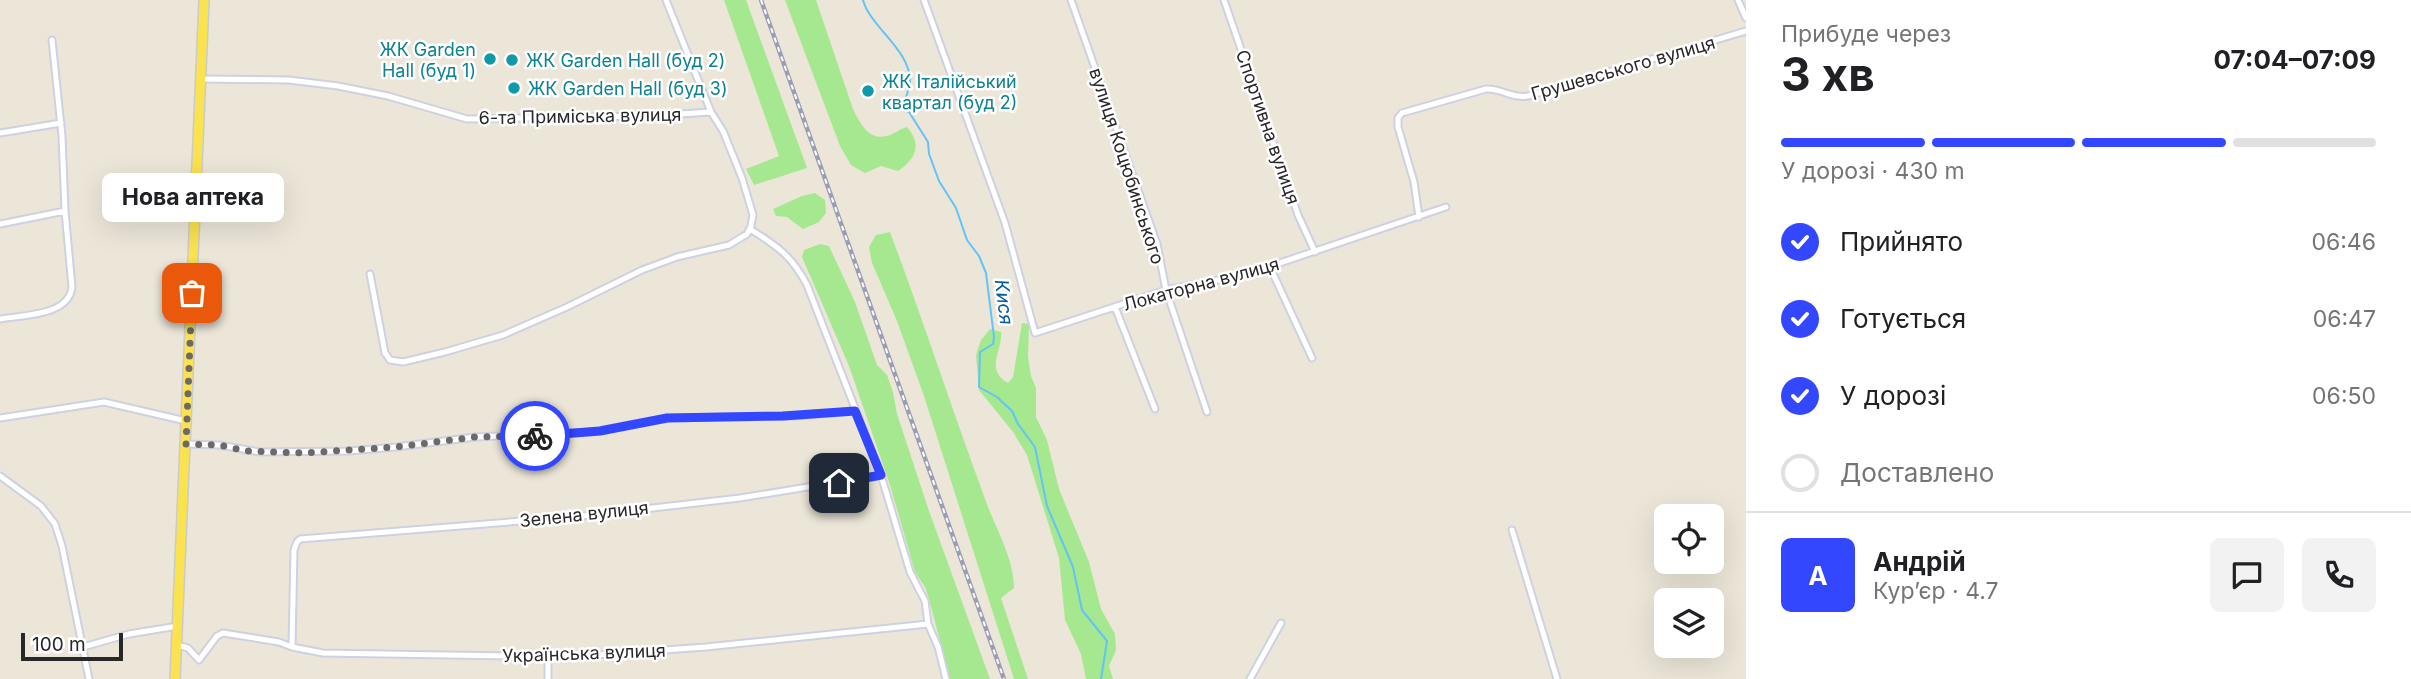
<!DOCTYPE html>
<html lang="uk">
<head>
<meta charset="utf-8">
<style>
	body { margin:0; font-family:Inter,sans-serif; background:#f2f2f2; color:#202124; height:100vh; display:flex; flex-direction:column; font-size:26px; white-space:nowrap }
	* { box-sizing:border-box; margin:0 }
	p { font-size:23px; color:#757577 }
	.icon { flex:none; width:38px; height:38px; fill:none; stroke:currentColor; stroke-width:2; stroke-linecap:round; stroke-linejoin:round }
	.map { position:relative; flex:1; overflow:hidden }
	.side { display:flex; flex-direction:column; background:#fff; width:665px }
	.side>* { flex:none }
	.tools { position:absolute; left:1654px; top:504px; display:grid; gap:14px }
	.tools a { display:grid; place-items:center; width:70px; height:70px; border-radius:10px; background:#fff; box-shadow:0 7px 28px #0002; font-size:35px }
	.scale { position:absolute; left:21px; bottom:18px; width:102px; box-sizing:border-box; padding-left:7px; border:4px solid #282828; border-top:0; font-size:19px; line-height:24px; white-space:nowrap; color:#282828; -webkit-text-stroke:5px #fff; paint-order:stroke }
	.pin { position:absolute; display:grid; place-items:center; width:60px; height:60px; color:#fff; margin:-30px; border-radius:14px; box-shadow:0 4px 10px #0006 }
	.courier { position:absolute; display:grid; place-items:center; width:70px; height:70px; margin:-35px; border:5px solid #3347ff; border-radius:50%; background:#fff; color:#222; box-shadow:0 2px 9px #0007 }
	.bubble { position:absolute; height:49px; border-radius:10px; background:#fff; box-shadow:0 7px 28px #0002; font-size:23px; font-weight:700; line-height:49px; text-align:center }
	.head em { font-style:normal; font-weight:700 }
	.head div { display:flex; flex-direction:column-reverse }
	.head { display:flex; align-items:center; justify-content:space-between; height:119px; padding:0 35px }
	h1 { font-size:46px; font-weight:700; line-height:52px }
	.bar { display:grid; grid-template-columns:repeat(4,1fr); gap:10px 7px; align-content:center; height:84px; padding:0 35px }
	.bar i { height:9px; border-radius:5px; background:#e0e0e0 }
	.bar .current { background:#3347ff }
	.bar p { grid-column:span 4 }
	.line { display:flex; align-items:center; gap:18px; padding:0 35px; border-top:2px solid #e0e0e0 }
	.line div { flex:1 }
	.round { display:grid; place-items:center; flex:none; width:74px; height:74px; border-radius:10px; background:#f2f2f2 }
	ol { padding:0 35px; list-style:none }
	li { display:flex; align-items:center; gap:21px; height:77px }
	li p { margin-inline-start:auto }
	li .icon { padding:7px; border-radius:50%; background:#3347ff; color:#fff; stroke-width:4 }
	li:last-child { color:#757577 }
	li i { width:38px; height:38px; border:4px solid #e0e0e0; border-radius:50% }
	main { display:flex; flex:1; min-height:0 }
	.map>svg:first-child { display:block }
	.green { fill:#a6e890 }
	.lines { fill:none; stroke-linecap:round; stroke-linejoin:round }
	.stream { stroke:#62c3f8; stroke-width:2 }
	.minor-casing { stroke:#ced0e3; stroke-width:9 }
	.primary-casing { stroke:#cbcbcb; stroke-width:12 }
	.minor { stroke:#fff; stroke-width:5 }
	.primary { stroke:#fbe24f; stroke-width:9 }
	.rail-casing { stroke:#9b9db5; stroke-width:4.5 }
	.rail { stroke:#fff; stroke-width:2; stroke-dasharray:5; stroke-linecap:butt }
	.done { stroke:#6d6a66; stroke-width:7; stroke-dasharray:0 12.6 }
	.route { stroke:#3347ff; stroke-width:9 }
	.culture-dot { fill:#0f9aa8; stroke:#fff; stroke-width:2.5 }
	.labels { text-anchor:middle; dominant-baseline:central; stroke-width:5; stroke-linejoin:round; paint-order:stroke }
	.culture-label { font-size:18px; fill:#0d838f; stroke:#fff; text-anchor:start }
	.street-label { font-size:18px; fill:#282828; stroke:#fff }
	.water-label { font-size:19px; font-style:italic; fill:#035da2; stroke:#fff }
</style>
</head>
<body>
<main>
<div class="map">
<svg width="1746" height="679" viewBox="0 0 1746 679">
	<rect width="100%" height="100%" fill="#ece6d9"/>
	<path class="green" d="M724,0H746L807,168L754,185L746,169L779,156Z
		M785,0H816L853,109C859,122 869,141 886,136C893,135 899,129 907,127C923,145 915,160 898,171L881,166L865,173L851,165L840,146Z
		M815,193L825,200L826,213L819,222L803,229L787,217L776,216L773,209L802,196Z
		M890,232C923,320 952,409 984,496C994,526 1014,557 1014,588L1001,598L1028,679H1014L924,396L897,321L872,263L869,247L876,235Z
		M820,244L829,246L855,302L877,365L887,375L893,392L897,414L929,511L990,679H950L929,599L925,587L915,572L890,485L849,366L802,257L804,250Z
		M1022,323L1029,324L1028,356L1031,376L1036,388V417L1047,440L1059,489L1089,562L1101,609L1115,634L1116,650L1109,666L1113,679H1086L1081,654L1065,620L1059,558L1027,455L1013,432L979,390L976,355L981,340L990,329L1001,332C1003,351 984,369 1008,383L1013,377Z"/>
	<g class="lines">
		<path class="stream" d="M863,0C870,27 911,50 910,82C909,91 904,100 903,109L909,112L928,142L929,154L939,181L956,208L967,240L979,256L986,273L994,337L993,344L980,352L979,387L997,397L1012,411L1018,424L1035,447L1047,506L1073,567L1082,610L1107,641L1101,679"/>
		<defs>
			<path id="minor" d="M924,0L1005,223L1035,333L1166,290L1244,275L1446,207
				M1071,0L1157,244L1166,290L1207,412
				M1224,0L1298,215L1315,252
				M1738,0L1746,18
				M52,40L62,136L65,211
				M201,79L289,80L338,86L388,96L467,119L650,116L711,112
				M0,133L61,123
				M1419,217L1414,182L1398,127V118L1402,113L1486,89C1501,88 1513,99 1528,96L1746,31
				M0,224L65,211L72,287C69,316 23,315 0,319
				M750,229C777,246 792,256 807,285L881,475L910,572L925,601L928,624L938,647L946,679
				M1270,267L1312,358
				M370,274L385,353L390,360L403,362L445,352L503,335L567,307L642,270L677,257L729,245L747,234L751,226L753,215L742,178L723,131L711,112L666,0
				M1115,307L1155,409
				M0,418L104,402L186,421
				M186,444L219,445L260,452L349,451L396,447L475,437L592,432L667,418L795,416L855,411
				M881,475L740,498L583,516L300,539L297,542L294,550L292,647L323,653L567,657L706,647L928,624
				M0,476L41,506L55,524L62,546L89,679
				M1512,530L1557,679
				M177,645L188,648L199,660L217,636L223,633L279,642L292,647
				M83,647L129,634L178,626
				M548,658V679
				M1250,679L1281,623"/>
			<path id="primary" d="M175,679L204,0"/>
		</defs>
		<use href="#minor" class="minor-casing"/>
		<use href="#primary" class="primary-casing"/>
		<use href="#minor" class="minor"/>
		<use href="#primary" class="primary"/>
		<defs>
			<path id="rail" d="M761,0L1004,679"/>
		</defs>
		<use href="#rail" class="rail-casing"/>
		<use href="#rail" class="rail"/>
	</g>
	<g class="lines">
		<path class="done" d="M192,293L186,444L219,445L247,451L303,453L396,447L475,437L535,436"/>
		<path class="route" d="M535,436L600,431L667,418L783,416L855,411L881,475L839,483"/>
	</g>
	<g class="culture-dot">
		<circle cx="490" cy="59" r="7"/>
		<circle cx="512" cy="60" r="7"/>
		<circle cx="514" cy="88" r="7"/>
		<circle cx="868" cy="91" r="7"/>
	</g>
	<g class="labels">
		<g class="culture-label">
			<text x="476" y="49" text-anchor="end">ЖК Garden<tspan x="476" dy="21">Hall (буд 1)</tspan></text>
			<text x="526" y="60">ЖК Garden Hall (буд 2)</text>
			<text x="882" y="81">ЖК Італійський<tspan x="882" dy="21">квартал (буд 2)</tspan></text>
			<text x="528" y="88">ЖК Garden Hall (буд 3)</text>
		</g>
		<g class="street-label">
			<text transform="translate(1623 68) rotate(-16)">Грушевського вулиця</text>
			<text transform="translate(580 116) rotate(-1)">6-та Приміська вулиця</text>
			<text transform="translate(1268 127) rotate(71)">Спортивна вулиця</text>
			<text transform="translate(1127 166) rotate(72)">вулиця Коцюбинського</text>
			<text transform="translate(1201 284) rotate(-15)">Локаторна вулиця</text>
			<text transform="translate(584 514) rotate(-6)">Зелена вулиця</text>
			<text transform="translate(584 653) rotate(-2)">Українська вулиця</text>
		</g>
		<g class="water-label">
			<text transform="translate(1004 302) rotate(83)">Кися</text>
		</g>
	</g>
</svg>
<div class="tools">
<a><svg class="icon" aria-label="locate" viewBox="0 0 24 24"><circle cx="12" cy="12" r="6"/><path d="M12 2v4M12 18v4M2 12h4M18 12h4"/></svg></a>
<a><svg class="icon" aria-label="layers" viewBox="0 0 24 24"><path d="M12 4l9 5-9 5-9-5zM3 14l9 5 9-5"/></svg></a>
</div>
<div class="scale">100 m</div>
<div class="pin" style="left:192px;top:293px;background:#ea580c"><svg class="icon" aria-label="bag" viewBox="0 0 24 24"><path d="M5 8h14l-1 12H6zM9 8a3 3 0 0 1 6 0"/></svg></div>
<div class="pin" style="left:839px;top:483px;background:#1f2937"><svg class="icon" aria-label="home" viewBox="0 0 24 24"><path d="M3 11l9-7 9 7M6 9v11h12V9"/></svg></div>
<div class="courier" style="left:535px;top:436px"><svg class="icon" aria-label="bike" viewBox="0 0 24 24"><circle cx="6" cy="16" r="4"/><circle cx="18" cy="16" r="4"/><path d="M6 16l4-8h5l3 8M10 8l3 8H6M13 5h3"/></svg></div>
<div class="bubble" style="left:102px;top:173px;width:182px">Нова аптека</div>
</div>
<section class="side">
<div class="head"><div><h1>3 хв</h1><p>Прибуде через</p></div><em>07:04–07:09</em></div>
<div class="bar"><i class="current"></i><i class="current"></i><i class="current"></i><i></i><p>У дорозі · 430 m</p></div>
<ol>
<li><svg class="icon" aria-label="check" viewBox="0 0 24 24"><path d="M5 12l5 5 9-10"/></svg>Прийнято<p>06:46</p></li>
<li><svg class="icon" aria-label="check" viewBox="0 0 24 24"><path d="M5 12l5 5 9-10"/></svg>Готується<p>06:47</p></li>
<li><svg class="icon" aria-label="check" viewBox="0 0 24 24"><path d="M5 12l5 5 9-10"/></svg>У дорозі<p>06:50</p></li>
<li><i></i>Доставлено</li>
</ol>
<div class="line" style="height:126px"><b class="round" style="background:#3347ff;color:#fff">А</b><div><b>Андрій</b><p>Кур’єр · 4.7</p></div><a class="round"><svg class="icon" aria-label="chat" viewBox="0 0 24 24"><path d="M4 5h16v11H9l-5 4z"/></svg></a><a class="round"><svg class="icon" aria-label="phone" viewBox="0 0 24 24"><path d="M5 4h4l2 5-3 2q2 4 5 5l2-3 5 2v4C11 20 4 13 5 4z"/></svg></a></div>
</section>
</main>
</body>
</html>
